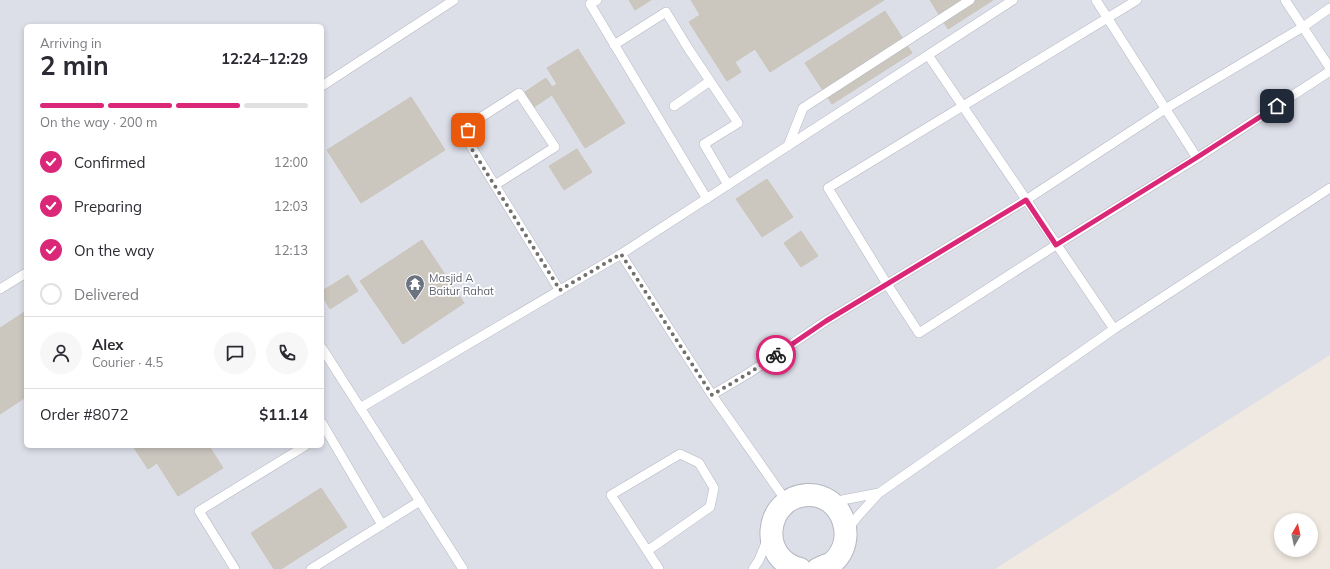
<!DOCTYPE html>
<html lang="en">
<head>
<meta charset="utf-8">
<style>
	body { margin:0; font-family:Mulish,sans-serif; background:#f7f7f7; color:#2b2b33; height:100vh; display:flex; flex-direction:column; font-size:15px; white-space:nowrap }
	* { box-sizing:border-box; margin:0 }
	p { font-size:13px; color:#7c7c81 }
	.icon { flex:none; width:22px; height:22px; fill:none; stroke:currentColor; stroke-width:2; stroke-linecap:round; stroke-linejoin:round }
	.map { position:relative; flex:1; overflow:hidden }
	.details { position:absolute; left:24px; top:24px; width:300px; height:424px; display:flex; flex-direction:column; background:#fff; border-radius:6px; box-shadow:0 2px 6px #0003 }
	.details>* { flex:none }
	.needle { width:26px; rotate:9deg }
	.fabs { position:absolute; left:1274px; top:513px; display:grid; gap:8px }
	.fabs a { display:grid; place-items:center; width:44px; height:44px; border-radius:50%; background:#fff; box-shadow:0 2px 6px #0003; font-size:20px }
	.pin { position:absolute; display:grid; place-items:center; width:34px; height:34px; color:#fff; margin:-17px; border-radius:8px; box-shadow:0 2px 6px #0006 }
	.courier { position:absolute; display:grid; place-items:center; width:40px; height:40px; margin:-20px; border:3px solid #db2777; border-radius:50%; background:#fff; color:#222; box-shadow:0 1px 5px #0007 }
	.head em { font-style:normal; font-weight:700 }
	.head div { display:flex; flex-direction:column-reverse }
	.head { display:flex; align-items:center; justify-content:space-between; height:68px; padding:0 16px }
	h1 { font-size:26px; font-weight:700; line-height:30px }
	.bar { display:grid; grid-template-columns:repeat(4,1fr); gap:6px 4px; align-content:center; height:48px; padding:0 16px }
	.bar i { height:5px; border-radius:3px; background:#e1e1e2 }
	.bar .on { background:#db2777 }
	.bar p { grid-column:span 4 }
	.line { display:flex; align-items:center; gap:10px; padding:0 16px; border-top:1px solid #e1e1e2 }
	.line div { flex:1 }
	.round { display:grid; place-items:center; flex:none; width:42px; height:42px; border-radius:21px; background:#f7f7f7 }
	ol { padding:0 16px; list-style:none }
	li { display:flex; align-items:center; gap:12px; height:44px }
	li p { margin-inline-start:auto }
	li .icon { padding:4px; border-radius:50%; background:#db2777; color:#fff; stroke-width:4 }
	li:last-child { color:#7c7c81 }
	li i { width:22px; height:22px; border:2px solid #e1e1e2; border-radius:50% }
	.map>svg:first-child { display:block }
	.airport { fill:#dcdee8; fill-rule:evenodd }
	.building { fill:#cbc7bf; stroke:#cbc5ba }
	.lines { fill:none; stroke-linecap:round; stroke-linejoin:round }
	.lane-casing { stroke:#b4b7c1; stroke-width:10 }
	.secondary-casing { stroke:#b4b7c1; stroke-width:24 }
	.lane { stroke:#fff; stroke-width:9 }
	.secondary { stroke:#fff; stroke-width:22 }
	.done { stroke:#726f6d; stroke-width:4; stroke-dasharray:0 7.2 }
	.route { stroke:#db2777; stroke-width:5 }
	.labels { text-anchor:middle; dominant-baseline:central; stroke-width:3.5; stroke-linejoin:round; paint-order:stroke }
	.worship-label { font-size:11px; fill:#5b616d; stroke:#fff; text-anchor:start }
</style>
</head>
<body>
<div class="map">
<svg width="1330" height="569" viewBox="0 0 1330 569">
	<rect width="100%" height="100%" fill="#efe9e1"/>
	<path class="airport" d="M0,0H1330V355L995,569H0ZM26,26H322V446H26Z"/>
	<path class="building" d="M629,0H651L635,10Z
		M691,0H884L770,72L755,49L735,62L741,72L727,81L689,22L700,15Z
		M930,0H993L948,29Z
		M885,11L912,53L832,104L805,63Z
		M578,49L625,123L585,148L552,95L534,107L525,92L546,78L552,87L557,84L547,68Z
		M411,97L445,150L361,203L327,150Z
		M577,149L592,172L564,190L549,166Z
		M767,179L793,217L762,237L736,199Z
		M801,231L818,256L801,267L784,243Z
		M422,240L464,303L403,344L360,281Z
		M348,275L358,291L330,309L322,295V291Z
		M26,311V397L0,414V328Z
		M133,446H209L223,468L178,496L157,463L148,469Z
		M321,488L347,527L281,569H274L251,533Z"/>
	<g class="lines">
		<defs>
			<path id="lane" d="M597,0L590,4L707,199
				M1096,0L1197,158
				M1137,0L828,188L887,284L919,333L1056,245L1197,158L1330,71
				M1285,0L1330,68
				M614,45L666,12L688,48L738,123L704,144L728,185
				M928,55L1114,329
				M322,86L454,0
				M674,106L710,81
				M788,146L803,108L970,0
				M495,185L555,147L519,93L472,123C468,130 466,135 469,143L560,291
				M0,289L26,273
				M322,348L463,569
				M712,395L749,373L826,321L1026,200L1165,109L1303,27L1330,8
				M360,408L621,254
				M322,423L382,525
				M879,493L1114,329L1330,188
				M787,502L712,395L621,254L1013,0
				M832,502L879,493L858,516L847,530
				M647,551L710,507L714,488L699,463L680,454L611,495L659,569
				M235,569L199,511L305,446
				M311,569L420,501
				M753,569L759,560L768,538"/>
			<path id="secondary" d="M800,569C758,559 764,498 807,495C843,493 859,541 832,563C828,565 822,567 818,569"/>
		</defs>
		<use href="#lane" class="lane-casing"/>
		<use href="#secondary" class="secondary-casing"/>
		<use href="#lane" class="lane"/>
		<use href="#secondary" class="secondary"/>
	</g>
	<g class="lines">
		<path class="done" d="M468,130L467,137L468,143L560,290L621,254L712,395L749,373L776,355"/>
		<path class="route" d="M776,355L826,321L1026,200L1056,245L1196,158L1277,106"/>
	</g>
	<defs>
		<symbol id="temple-pin" viewBox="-11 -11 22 30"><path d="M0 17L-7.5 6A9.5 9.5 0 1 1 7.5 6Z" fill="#6b7280" stroke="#fff"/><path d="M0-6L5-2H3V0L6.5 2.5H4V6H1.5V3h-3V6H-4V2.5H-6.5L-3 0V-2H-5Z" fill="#fff"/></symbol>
	</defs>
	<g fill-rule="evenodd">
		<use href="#temple-pin" x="404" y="273" width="22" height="30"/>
	</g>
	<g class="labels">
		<g class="worship-label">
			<text x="429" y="278">Masjid A<tspan x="429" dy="13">Baitur Rahat</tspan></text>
		</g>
	</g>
</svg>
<div class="fabs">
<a><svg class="needle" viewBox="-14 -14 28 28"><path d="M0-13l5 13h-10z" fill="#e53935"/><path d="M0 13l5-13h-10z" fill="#7c7c81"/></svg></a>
</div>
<div class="pin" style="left:468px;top:130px;background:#ea580c"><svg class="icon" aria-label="bag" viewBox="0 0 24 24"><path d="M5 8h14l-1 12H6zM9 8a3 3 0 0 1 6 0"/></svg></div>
<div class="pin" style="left:1277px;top:106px;background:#1f2937"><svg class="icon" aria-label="home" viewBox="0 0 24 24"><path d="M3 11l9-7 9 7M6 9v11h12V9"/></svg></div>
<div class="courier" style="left:776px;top:355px"><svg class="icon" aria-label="bike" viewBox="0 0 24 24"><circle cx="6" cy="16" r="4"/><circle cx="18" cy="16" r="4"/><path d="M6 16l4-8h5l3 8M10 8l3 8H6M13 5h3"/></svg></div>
<section class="details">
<div class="head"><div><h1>2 min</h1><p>Arriving in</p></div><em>12:24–12:29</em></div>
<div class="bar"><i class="on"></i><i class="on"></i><i class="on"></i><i></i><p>On the way · 200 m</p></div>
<ol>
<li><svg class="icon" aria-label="check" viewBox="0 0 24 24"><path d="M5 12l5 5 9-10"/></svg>Confirmed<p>12:00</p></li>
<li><svg class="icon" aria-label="check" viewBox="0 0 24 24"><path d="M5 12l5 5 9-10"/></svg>Preparing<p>12:03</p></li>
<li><svg class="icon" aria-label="check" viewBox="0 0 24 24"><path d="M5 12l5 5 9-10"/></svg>On the way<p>12:13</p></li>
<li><i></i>Delivered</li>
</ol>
<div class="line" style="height:72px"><a class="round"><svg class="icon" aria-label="person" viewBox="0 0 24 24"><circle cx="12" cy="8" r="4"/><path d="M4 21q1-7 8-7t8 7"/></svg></a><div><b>Alex</b><p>Courier · 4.5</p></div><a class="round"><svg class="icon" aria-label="chat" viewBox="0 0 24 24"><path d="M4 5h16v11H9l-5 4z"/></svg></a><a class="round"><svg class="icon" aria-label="phone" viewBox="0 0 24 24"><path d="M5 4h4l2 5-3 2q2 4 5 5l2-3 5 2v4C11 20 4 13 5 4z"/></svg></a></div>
<div class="line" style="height:52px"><div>Order #8072</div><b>$11.14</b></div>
</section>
</div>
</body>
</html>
